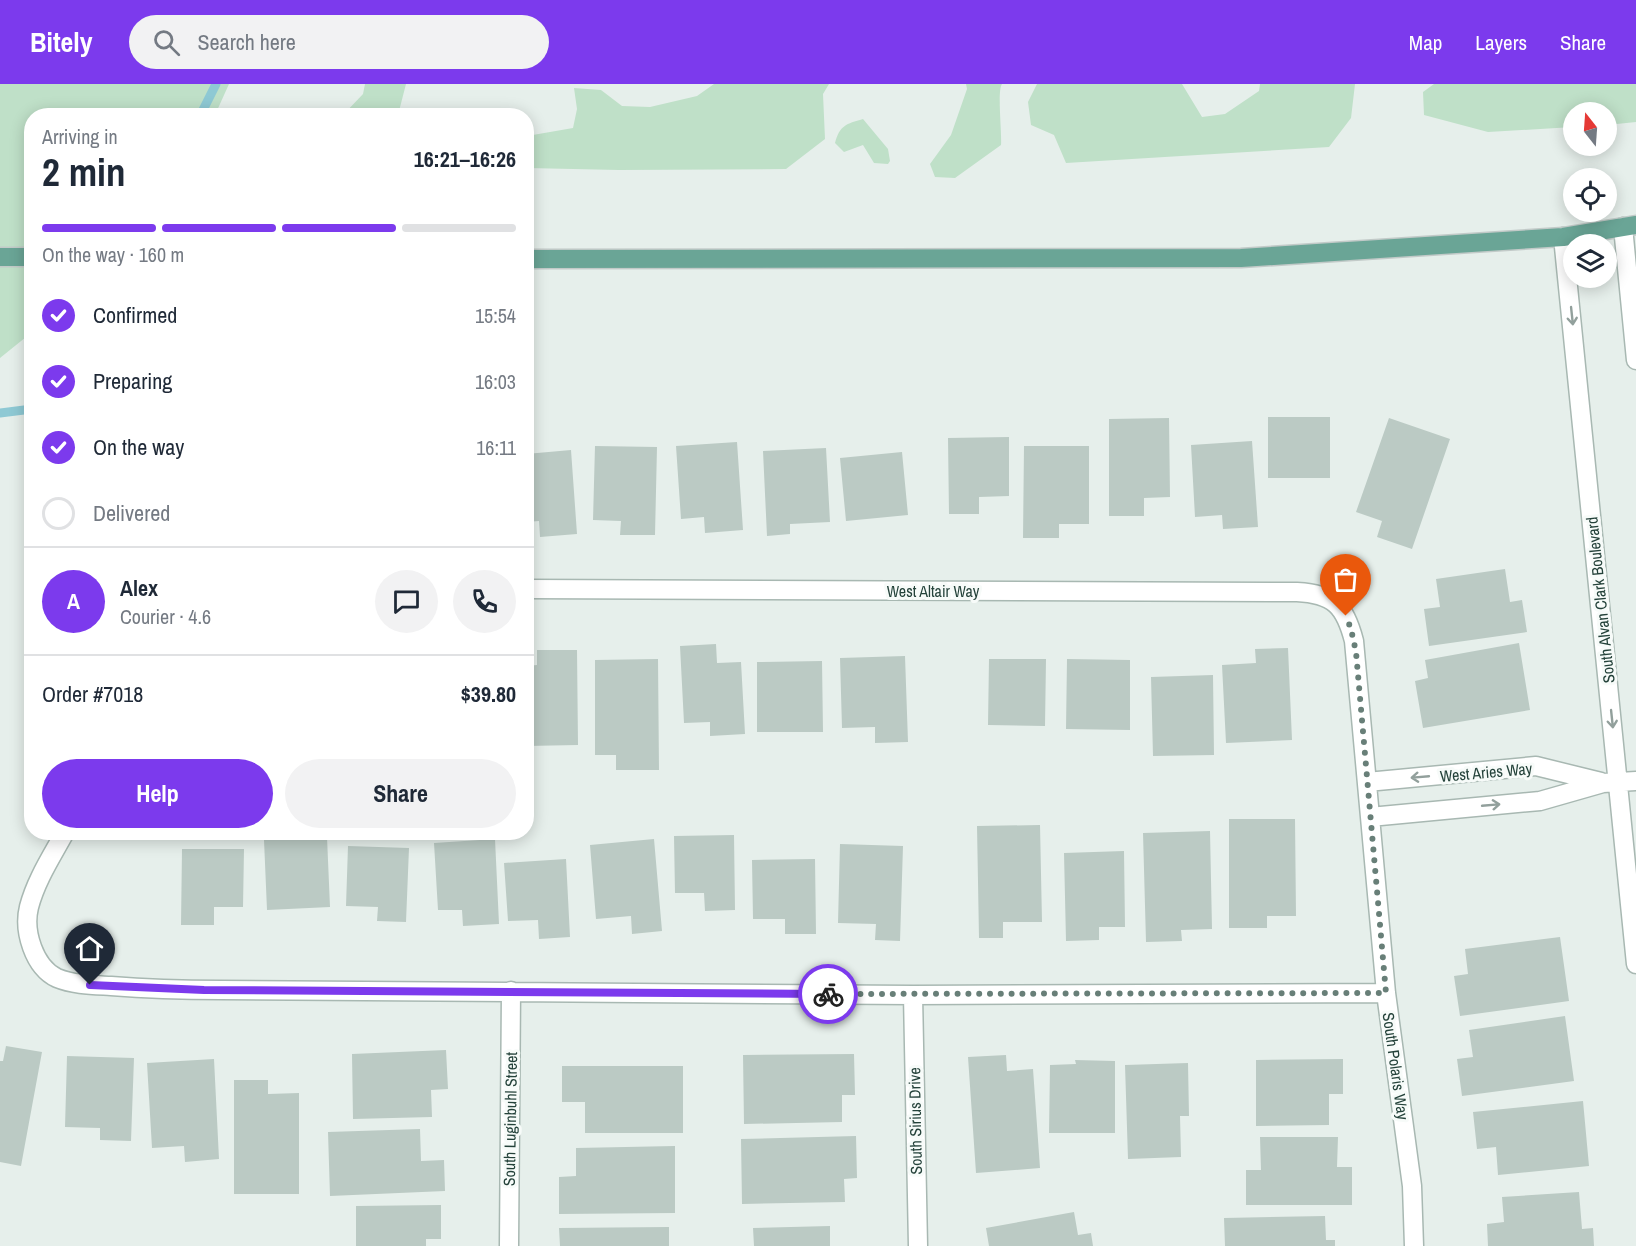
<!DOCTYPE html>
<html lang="en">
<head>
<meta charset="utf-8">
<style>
	body { margin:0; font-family:"Archivo Narrow",sans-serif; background:#f2f2f3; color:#1f2937; height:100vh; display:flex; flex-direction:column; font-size:22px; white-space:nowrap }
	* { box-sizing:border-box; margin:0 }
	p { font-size:20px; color:#747a83 }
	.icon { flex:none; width:33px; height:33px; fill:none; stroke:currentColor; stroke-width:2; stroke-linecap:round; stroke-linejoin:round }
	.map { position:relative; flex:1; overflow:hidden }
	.details { position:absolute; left:24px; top:24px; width:510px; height:732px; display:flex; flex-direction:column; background:#fff; border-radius:24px; box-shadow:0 3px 15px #0003 }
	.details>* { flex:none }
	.needle { width:39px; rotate:343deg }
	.fabs { position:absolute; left:1563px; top:18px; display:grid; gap:12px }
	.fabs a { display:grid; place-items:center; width:54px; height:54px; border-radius:50%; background:#fff; box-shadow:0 3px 15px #0003; font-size:30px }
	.pin { position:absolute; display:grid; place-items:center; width:51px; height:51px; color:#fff; margin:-62px -26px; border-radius:50% 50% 50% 0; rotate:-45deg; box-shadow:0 0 6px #0007 }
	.pin .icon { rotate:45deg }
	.courier { position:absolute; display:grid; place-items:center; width:60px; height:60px; margin:-30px; border:4px solid #7c3aed; border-radius:50%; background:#fff; color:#222; box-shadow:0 2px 8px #0007 }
	.head em { font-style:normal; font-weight:700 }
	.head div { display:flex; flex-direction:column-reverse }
	.head { display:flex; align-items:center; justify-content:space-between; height:102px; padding:0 18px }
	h1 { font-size:39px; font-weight:700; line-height:45px }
	.bar { display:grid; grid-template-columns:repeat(4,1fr); gap:9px 6px; align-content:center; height:72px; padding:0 18px }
	.bar i { height:8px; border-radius:4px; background:#e0e1e3 }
	.bar .current { background:#7c3aed }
	.bar p { grid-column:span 4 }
	.line { display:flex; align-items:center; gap:15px; padding:0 18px; border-top:2px solid #e0e1e3 }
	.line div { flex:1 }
	.round { display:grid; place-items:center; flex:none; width:63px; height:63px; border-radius:32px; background:#f2f2f3 }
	ol { padding:0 18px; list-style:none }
	li { display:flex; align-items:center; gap:18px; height:66px }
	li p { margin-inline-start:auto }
	li .icon { padding:6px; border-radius:50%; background:#7c3aed; color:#fff; stroke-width:4 }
	li:last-child { color:#747a83 }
	li i { width:33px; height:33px; border:3px solid #e0e1e3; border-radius:50% }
	.cta { display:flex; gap:12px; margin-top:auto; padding:12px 18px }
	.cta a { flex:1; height:69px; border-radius:36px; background:#7c3aed; color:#fff; font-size:24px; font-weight:700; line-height:69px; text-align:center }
	.cta a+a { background:#f2f2f3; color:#1f2937 }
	header { display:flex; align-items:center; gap:36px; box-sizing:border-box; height:84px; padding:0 30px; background:#7c3aed; color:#fff }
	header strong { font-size:28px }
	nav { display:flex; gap:33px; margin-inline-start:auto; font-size:21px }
	.search { width:420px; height:54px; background:#f2f2f3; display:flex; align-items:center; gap:15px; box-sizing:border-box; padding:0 21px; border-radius:33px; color:#747a83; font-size:22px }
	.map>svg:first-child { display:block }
	.green { fill:#bfe0c8 }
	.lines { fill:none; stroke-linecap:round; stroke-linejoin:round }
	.stream { stroke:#8ec9d4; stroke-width:9 }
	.building { fill:#bbcac4 }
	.minor-casing { stroke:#a8b8b2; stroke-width:21 }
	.major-casing { stroke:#c2cac8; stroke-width:21 }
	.minor { stroke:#fff; stroke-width:18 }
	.major { stroke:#6aa596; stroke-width:18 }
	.oneway { stroke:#92a09c }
	.done { stroke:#687f78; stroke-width:6; stroke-dasharray:0 10.8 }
	.route { stroke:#7c3aed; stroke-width:8 }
	.labels { text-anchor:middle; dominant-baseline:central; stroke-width:6; stroke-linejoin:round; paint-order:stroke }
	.street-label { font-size:16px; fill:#24423a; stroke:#f7fbf9 }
</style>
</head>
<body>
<header>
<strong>Bitely</strong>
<div class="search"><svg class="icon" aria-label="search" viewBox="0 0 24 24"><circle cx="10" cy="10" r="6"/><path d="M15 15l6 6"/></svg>Search here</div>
<nav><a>Map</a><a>Layers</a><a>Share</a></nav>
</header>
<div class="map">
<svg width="1636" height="1162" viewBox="0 0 1636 1162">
	<rect width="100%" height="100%" fill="#e6efeb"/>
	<path class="green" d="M0,0H229L215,31L32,32L31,249L0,274Z
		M365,0H406L398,31H343L363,10Z
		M714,0H829L823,10L825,55L786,85L619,86L527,84V52L573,44L577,25L574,4L601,6L622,22L650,23L697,12Z
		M966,0H1002C997,7 1002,48 1001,61L955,94L935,93L930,80L951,51L967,5Z
		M1037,0H1182L1202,33L1225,30L1259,7L1260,0H1355L1351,34L1329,63L1066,79L1054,51L1031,41L1028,18Z
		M1434,0H1636V38L1607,41L1606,28H1574L1573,43L1488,48L1424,31L1423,8Z
		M863,35L888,65L890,77L888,80L874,79L863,61L844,68L835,59C840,41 846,40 863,35Z"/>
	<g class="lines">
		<path class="stream" d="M200,32L216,0
			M0,329L32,325"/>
	</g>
	<path class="building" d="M1268,333H1330V394H1268Z
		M1169,334L1170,413L1144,414V432H1109V335Z
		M1389,334L1450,355L1412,465L1377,453L1382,437L1356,428Z
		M1009,353V412L979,413V430H949L948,354Z
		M1252,357L1258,443L1223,445L1222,431L1195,433L1191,361Z
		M737,358L743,446L705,449L704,433L681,435L676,362Z
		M595,362L657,363L655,451H620L621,437L593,436Z
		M1024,362H1089V440H1059V454H1023Z
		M826,364L830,438L790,440V450L767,452L763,367Z
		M571,366L577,450L540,453L539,437L526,438V370Z
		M902,368L908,431L846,437L840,374Z
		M1505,485L1510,518L1522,516L1527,548L1429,562L1424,525L1440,523L1436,495Z
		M1519,559L1530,626L1423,644L1415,597L1428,594L1425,576Z
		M716,560L717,579L741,578L745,650L710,652V638L684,639L680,562Z
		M1288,564L1292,656L1226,659L1222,581L1256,579L1255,565Z
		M537,566H577L578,661L526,662V582L537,581Z
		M905,572L908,658L875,659V643L842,644L840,574Z
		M658,575L659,686H616V671H595V576Z
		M989,575H1046L1045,642L988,641Z
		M1067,575L1130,576V646L1066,645Z
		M822,577L823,648H757V578Z
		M1213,591L1214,671L1153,672L1151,593Z
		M1229,735H1295L1296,832H1267V844H1229Z
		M1040,741L1042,838H1003V854H979L977,742Z
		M1210,747L1212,845L1181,846L1182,857L1146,858L1143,749Z
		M734,751L735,826L705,827L704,809H675L674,752Z
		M327,753L330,823L267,826L264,756Z
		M495,755L499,840L463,842L462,826H438L434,759Z
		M654,755L662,847L632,850L631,832L596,835L590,761Z
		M840,760L903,762L900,857L875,856L876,840L838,839Z
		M348,762L409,764L406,838L377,837L378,823L346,822Z
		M182,765H244L243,823H214V841H181Z
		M1124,767L1125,843H1099V856L1066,857L1064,769Z
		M566,775L570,853L539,855L538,836L508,837L504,779Z
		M815,775L816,850H785V835H753L752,776Z
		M1560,853L1569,917L1460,932L1454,892L1468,890L1465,865Z
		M1565,932L1574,997L1462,1012L1457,975L1473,973L1469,946Z
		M6,962L42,968L21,1082L0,1078V977H3Z
		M446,966L448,1005L431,1006L432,1033L353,1035L352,970Z
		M854,970L855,1011H842V1038L744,1040L743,971Z
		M1006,971L1007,987L1033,985L1040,1084L976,1089L968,973Z
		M67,972L134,974L131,1057L100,1056V1044L65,1043Z
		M214,975L219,1075L185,1078L184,1062L152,1064L147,979Z
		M1343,975V1010H1329V1041L1256,1042V976Z
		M1075,976L1115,977V1049H1049L1050,981L1076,980Z
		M1188,979L1189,1032H1180L1181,1073L1128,1075L1125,981Z
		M562,982H683V1049H585V1018H562Z
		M234,996H268V1010L299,1009V1110H234Z
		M1583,1017L1589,1082L1498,1091L1496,1063L1477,1065L1473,1028Z
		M420,1045L421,1077L444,1076L445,1107L330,1112L328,1048Z
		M856,1052L857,1094L844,1095L845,1118L742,1120L741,1055Z
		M1260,1053H1338L1337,1083H1352V1121H1246V1086H1261Z
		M675,1062V1129L559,1130V1093L576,1092V1064Z
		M1579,1108L1582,1145L1593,1144L1594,1162H1488L1487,1140L1504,1138L1502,1113Z
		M441,1121V1155H426V1162H356V1122Z
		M1074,1128L1078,1151L1091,1149L1093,1162H989L986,1144Z
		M1325,1132L1326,1156H1335V1162H1225L1224,1134Z
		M830,1142V1162H754L753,1144Z
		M669,1143V1162H560L559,1144Z"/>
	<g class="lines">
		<defs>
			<path id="minor" d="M1623,143L1636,276
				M1563,153L1636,880
				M526,505L1297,508C1334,510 1345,522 1354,557L1386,909L1412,1102L1414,1162
				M1367,698L1536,682L1601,698
				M1370,733L1540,717L1603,699L1636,697
				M65,748C52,772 36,796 29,823C23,847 34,883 57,894C74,901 94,901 111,902C148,905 184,906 221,906L913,911L1386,909
				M913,911L918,1162
				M509,1162L511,907"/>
			<path id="major" d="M0,173H32
				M526,175L1241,174L1563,153L1636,141"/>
		</defs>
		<use href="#minor" class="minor-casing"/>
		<use href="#major" class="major-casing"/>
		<use href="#minor" class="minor"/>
		<use href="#major" class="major"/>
	</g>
	<defs><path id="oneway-shaft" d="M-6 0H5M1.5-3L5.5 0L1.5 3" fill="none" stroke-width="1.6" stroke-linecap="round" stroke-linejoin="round" transform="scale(1.5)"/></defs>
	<g class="oneway">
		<use href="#oneway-shaft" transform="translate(1572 232) rotate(84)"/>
		<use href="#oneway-shaft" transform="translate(1612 635) rotate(84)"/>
		<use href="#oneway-shaft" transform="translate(1420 693) rotate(175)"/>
		<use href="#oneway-shaft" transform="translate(1491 721) rotate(-5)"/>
	</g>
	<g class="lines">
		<path class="done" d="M828,910L1386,909L1356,568L1351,545L1346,532"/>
		<path class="route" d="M90,901L204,906L828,910"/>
	</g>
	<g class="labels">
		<g class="street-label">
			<text x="933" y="507">West Altair Way</text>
			<text transform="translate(1600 516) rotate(-96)">South Alvan Clark Boulevard</text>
			<text transform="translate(1486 688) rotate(-5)">West Aries Way</text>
			<text transform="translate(1396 982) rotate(82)">South Polaris Way</text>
			<text transform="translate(510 1035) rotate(-89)">South Luginbuhl Street</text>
			<text transform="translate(915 1037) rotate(-91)">South Sirius Drive</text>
		</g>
	</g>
</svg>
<div class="fabs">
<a><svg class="needle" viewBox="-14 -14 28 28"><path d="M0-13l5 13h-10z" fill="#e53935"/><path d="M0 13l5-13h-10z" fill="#747a83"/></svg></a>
<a><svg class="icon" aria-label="locate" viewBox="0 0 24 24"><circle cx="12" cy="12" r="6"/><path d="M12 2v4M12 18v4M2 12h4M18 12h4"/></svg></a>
<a><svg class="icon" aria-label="layers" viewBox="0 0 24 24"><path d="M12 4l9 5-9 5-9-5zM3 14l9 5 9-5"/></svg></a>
</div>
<div class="pin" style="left:1346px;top:532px;background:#ea580c"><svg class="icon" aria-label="bag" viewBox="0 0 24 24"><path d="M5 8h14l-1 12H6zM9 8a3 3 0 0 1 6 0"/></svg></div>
<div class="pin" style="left:90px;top:901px;background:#1f2937"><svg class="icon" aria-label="home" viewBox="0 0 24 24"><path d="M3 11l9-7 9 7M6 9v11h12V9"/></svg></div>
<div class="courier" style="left:828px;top:910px"><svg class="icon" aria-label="bike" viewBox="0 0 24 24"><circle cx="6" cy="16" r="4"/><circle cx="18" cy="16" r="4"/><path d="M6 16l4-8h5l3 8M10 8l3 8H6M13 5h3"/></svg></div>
<section class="details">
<div class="head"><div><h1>2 min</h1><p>Arriving in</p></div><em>16:21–16:26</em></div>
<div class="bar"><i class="current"></i><i class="current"></i><i class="current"></i><i></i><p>On the way · 160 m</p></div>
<ol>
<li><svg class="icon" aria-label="check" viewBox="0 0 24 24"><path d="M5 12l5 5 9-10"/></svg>Confirmed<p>15:54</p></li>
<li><svg class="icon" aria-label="check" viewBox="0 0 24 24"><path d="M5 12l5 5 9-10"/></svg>Preparing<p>16:03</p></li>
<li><svg class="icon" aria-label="check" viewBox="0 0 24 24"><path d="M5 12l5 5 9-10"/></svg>On the way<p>16:11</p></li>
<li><i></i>Delivered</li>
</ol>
<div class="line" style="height:108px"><b class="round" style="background:#7c3aed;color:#fff">A</b><div><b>Alex</b><p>Courier · 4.6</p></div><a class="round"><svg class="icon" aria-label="chat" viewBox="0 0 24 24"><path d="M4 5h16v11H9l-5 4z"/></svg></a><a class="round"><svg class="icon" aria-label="phone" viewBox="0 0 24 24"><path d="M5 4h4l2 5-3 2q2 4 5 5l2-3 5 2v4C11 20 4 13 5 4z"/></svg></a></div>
<div class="line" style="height:78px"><div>Order #7018</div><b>$39.80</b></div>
<div class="cta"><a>Help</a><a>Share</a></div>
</section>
</div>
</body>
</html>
